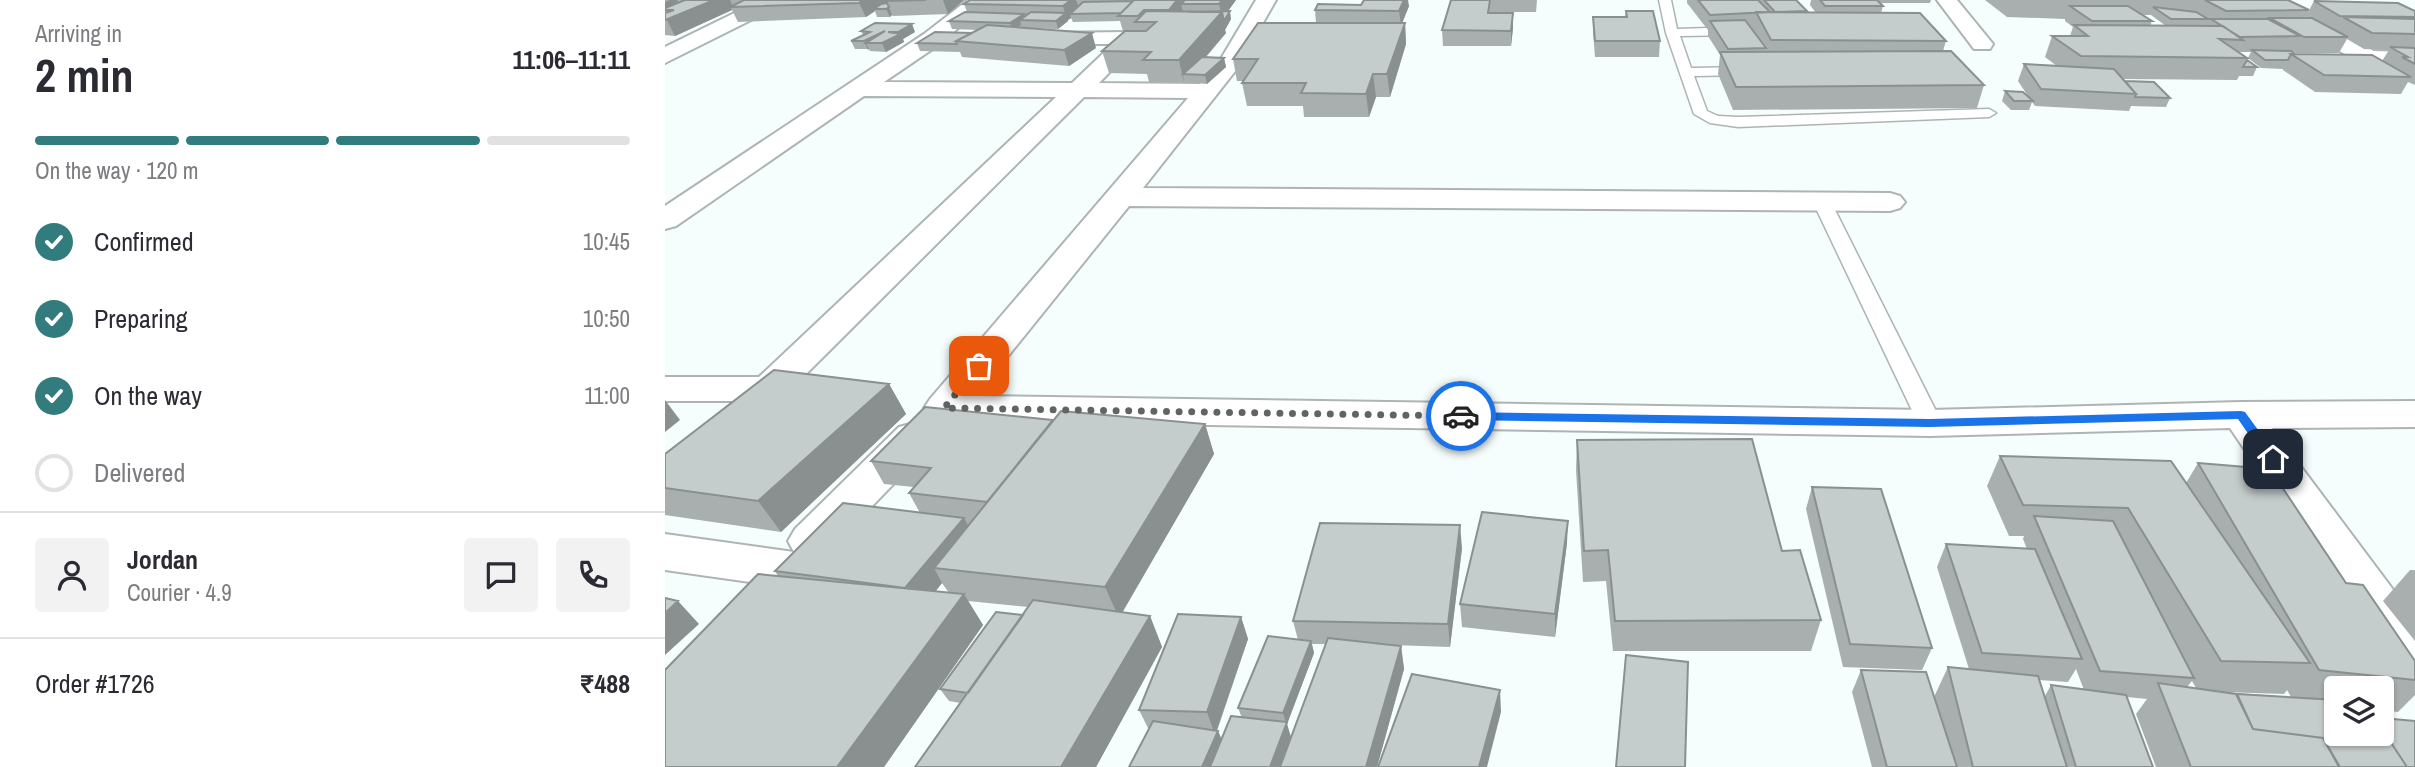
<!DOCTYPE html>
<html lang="en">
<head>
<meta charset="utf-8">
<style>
	body { margin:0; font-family:"Archivo Narrow",sans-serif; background:#f2f2f3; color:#2b2b33; height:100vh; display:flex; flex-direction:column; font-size:26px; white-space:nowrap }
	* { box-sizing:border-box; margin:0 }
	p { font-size:23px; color:#7c7c81 }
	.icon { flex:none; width:38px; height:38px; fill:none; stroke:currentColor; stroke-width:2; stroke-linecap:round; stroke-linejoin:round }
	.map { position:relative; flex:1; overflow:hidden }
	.side { display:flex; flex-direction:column; background:#fff; width:665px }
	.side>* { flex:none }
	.tools { position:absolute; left:1659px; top:676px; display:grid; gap:14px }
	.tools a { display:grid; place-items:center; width:70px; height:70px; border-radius:7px; background:#fff; box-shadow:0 2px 5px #0004; font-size:35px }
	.pin { position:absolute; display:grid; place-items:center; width:60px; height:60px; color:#fff; margin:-30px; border-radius:14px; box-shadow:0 4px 10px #0006 }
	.courier { position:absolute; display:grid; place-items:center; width:70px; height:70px; margin:-35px; border:5px solid #1a73e8; border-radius:50%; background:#fff; color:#222; box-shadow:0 2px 9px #0007 }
	.head em { font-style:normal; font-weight:800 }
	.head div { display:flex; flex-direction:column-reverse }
	.head { display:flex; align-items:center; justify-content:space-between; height:119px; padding:0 35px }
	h1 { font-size:46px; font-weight:800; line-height:52px }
	.bar { display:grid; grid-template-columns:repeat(4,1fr); gap:10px 7px; align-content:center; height:84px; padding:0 35px }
	.bar i { height:9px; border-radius:5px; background:#e1e1e2 }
	.bar .active { background:#337c7d }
	.bar p { grid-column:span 4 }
	.line { display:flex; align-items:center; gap:18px; padding:0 35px; border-top:2px solid #e1e1e2 }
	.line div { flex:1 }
	.round { display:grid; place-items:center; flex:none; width:74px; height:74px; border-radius:7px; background:#f2f2f3 }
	ol { padding:0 35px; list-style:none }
	li { display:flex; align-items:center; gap:21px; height:77px }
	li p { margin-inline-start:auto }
	li .icon { padding:7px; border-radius:50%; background:#337c7d; color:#fff; stroke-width:4 }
	li:last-child { color:#7c7c81 }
	li i { width:38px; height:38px; border:4px solid #e1e1e2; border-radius:50% }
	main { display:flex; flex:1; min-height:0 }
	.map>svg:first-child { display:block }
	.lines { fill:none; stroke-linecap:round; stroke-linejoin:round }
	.lane-casing { stroke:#aeb4b4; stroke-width:3 }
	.street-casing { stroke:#aeb4b4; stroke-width:4 }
	.lane { fill:#fff; fill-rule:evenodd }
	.street { fill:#fff; fill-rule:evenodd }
	.wall { fill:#a9afaf; fill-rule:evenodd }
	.shaded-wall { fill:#8a8f8f }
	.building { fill:#c5cccc; stroke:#8a8f8f; stroke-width:2 }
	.route { fill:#1a73e8 }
	.done { stroke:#606464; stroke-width:7; stroke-dasharray:0 12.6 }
</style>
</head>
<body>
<main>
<section class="side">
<div class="head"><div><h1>2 min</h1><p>Arriving in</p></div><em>11:06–11:11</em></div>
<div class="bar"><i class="active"></i><i class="active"></i><i class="active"></i><i></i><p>On the way · 120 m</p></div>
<ol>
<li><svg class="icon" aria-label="check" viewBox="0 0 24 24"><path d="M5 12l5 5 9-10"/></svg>Confirmed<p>10:45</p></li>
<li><svg class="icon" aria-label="check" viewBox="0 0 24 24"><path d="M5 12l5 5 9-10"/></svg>Preparing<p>10:50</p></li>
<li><svg class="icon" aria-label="check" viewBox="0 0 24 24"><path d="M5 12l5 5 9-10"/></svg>On the way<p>11:00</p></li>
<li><i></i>Delivered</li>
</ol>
<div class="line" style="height:126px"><a class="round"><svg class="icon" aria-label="person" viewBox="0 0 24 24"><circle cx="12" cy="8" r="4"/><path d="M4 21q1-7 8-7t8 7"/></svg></a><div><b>Jordan</b><p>Courier · 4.9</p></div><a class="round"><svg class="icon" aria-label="chat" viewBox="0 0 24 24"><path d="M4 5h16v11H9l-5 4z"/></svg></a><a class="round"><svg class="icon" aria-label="phone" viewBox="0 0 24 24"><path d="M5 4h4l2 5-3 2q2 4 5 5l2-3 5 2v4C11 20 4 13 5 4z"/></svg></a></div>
<div class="line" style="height:91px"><div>Order #1726</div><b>₹488</b></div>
</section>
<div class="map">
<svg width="1750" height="767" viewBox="0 0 1750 767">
	<rect width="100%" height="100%" fill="#f6fdfd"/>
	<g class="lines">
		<defs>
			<path id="lane" d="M994,0H1006L1012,29L1074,27L1080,31L1074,35L1015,36L1026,68L1084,67L1091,71L1084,75L1029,76L1042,111L1053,116L1073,117L1324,109L1331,113L1324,117L1073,127L1045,123L1029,114L1001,33Z
				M1157,197L1166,202L1277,423L1273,429L1265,431L1257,429L1253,423L1148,202Z"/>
			<path id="street" d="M96,0H121L118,4L0,63V47Z
				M303,0H325L275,44L219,82L407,83L448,44H377L369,43L366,38L369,33L467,32L475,33L478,38L434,83L535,84L554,62L591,0H611L571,70L478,188L1225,193L1235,196L1240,202L1235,208L1225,211L464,206L311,396L1265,410L1576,402L1750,401V427L1607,428L1750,619V681L1732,675L1565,428L1265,436L279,421L265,417L259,408L265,399L523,98L419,97L126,389C122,395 120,397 115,401C96,415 97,424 70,417L64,408L68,401H0V377H94L391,97L199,96L11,226L0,229V206L259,34Z
				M1272,0H1292L1328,44L1325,49H1309Z
				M1583,0H1608L1709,51L1750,52V66L1697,63L1586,4Z
				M249,423L264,427L270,437L264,447L162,553L146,559L139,556L145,568L138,581L121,587L0,570V534L129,552L123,541L130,529L234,427Z"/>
		</defs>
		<use href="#lane" class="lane-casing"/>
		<use href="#street" class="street-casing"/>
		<use href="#lane" class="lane"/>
		<use href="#street" class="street"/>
	</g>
	<path class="wall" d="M0,0H299L283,14L228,16L227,15L225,17H212L210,11L201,17L73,22L67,10L10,36L0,35Z
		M305,0H571L563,11L566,19L560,30L561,33L541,57L559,58L561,67L542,84L520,82H484L482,74L444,73L437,51L460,31H458L455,21L408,22L406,18L403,20V21L393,29L357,28L431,48L404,66L297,57L295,52L255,51L252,43L307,33L313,30L287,29L284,21L302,12L299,4Z
		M786,0H872L871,12H826V13H848V28L846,46H778L777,30Z
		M1022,0H1131L1142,11L1141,13H1151L1145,5L1146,0H1266L1265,3H1215L1218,6L1216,13L1281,41L1278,51L1319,85L1312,108L1068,110L1053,74L1055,55L1043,36V30L1022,3Z
		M1320,0H1623L1644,10L1640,18H1645L1641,16L1649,1L1750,11V85L1743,82L1736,94L1650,92L1618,70V69L1596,68L1583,58L1586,52H1574L1582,58L1581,60L1592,67L1588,76H1574L1572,80L1458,79L1460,81L1505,98L1501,107L1466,106L1464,111L1370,106L1367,102L1364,110H1346L1337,101L1340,91L1365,99L1353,81L1359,64L1392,66L1380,57L1387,36H1405L1408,27L1400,21V19L1342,17ZM1477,15H1486L1501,26H1485L1487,21ZM1682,39L1699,49L1724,50L1717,61L1630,54L1627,52V51L1631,53H1674Z
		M744,6L737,23H740L741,44L725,97H711L704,117H639L638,106H582L577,83L578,81H572L568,59L651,23L650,10Z
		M961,11L995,41L994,57H930L928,32V17H960Z
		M196,31L250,32L238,39L239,42L221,52L205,51L204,49H190L186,41L198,35Z
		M224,384L241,414L116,532L0,515V454Z
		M388,420L540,424L549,454L457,613L485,616L497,647L431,767H250L296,703L284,701L275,689L358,615L363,607L303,601L318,625L219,767H0L113,576L110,571L255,513L244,493L249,487L219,484L206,461ZM277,583L284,593L270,592Z
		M912,440L1117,551L1156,620L1146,651H948L941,581L918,582L911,470Z
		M1335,456L1521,483L1533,463L1681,583L1750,661V695L1733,712L1717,710V688H1671V733L1750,767H1491L1471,714L1482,699L1462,697L1488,767H1207L1187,692L1196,670L1269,697L1283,667L1304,669L1272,567L1281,544L1362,549L1358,539L1359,536H1344L1322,486ZM1411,669L1419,690L1386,685L1380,696L1374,680L1403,682ZM1527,681L1531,688L1522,687ZM1622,690L1626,697L1558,692L1619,694Z
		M1147,487L1267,648L1257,670L1178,667L1141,509Z
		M902,543L890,637L797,627L795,604Z
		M797,548L785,647L728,645L736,646L739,669L712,767H464L484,730L474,710L576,617L583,639L552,731H553L557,740L577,718L573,708L633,640L628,621ZM647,644H660L626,737L622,724L649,653Z
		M1745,570H1750V641L1718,601Z"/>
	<path class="shaded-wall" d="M5,0H12L19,12L9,10H0V2Z
		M49,0H65L68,7H65L67,10L10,36L2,20Z
		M198,0H227L222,1V3L209,9L210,11L201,17L194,3Z
		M278,0H299L283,14Z
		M406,0H411L415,11L405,14L406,18L403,20V21L393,29L391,21L400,14L398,6Z
		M512,0H527L516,4L518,12L507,22L504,10Z
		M557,0H571L558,18L565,11L566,19L560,30L561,33L526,74H518L519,83L514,60L556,13L554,4Z
		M739,0H743L744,6L736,26L734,11Z
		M224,7L227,15L225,17L221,9Z
		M848,13V28L846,46V31Z
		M359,14L361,20H355L356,25L347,31L345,23Z
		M740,23L741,44L725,97L722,74Z
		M247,24L250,32L238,39L239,42L221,52L217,43L234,35L233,32Z
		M220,31L201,43L204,49L203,50L199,41Z
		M427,33L431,48L404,66L399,50Z
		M559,58L561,67L542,84L540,75Z
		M708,74L711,97L704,117L701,94Z
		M224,384L241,414L116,532L93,501Z
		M0,400L15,420L0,432Z
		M540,424L549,454L454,618L440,587Z
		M299,518L312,541L269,568L277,583L254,612L239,589Z
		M903,521L902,543L890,637V614Z
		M795,525L797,548L785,647L783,624Z
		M299,594L318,625L219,767H172Z
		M13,601L34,624L0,655V613Z
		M485,616L497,647L431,767H396Z
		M576,617L583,639L550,735L542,712Z
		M646,641L649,653L622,724L628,745L620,767H605L621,723L618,713Z
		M736,646L739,669L712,767H701Z
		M835,690L836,712L822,767H814Z
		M553,731L562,753L556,767H537Z"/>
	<path class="building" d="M20,0H49L0,20V13L9,10H0V8Z
		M79,0H198L194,3L65,7Z
		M223,0H261L222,1Z
		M305,0H406L398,6L299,4Z
		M469,0H512L504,10H479L473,16H453Z
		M520,0H557L554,4H516Z
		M699,0H739L734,11L650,10L653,4L696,5Z
		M786,0H825L823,13H848L846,31L777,30Z
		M1033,0H1093L1105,12L1045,15Z
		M1099,0H1131L1142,11L1110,12Z
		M1155,0H1212L1218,6H1160Z
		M1540,0H1623L1644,10L1561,11Z
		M468,1L456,13L405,14L418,2Z
		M1649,1L1733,3L1750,11V17L1675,16Z
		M222,3L224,7L221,9H209L216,4Z
		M1405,6H1463L1487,21H1427Z
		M1488,7L1531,12L1543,19H1506Z
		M481,11L557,12L514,60H478L486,52L437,51L460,31H481L491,22H470Z
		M565,11L559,21L557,12H523Z
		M961,11H988L995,41H930L928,17H962Z
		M300,12L359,14L345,23L284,21Z
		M366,12L401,13L391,21L355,20Z
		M1091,12L1255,13L1281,41L1106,40Z
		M1678,17L1750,19V34L1707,33Z
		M1605,18H1647L1683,37H1639Z
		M1546,19H1603L1635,36L1575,37Z
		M1080,20L1101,48L1063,49L1045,21Z
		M210,23L247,24L233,32H223L236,34L217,43H201L220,31L199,41H186L205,32L196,31Z
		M593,23H740L722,74H708L701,94L636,93L641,83H577L593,59H568Z
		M322,25L427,33L399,50L291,41Z
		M1409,25L1558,26L1578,40L1554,39L1582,58L1416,56L1387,36H1423Z
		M270,32L307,33L291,41L292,44L252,43Z
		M1725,47L1750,48V64L1737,57H1743Z
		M1587,50L1626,51L1630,54H1626L1623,60H1600Z
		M1286,51L1319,85L1071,87L1055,52Z
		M1626,54L1707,55L1746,77L1659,75Z
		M537,57L559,58L540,75L518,74Z
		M1582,60L1592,67H1578Z
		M1359,64L1449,69L1471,94L1376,89Z
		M1460,81L1489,82L1505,98L1470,97L1471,94Z
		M1340,91L1358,92L1368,101H1349Z
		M109,370L224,384L93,501L0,488V454Z
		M260,407L388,420L322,502L244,493L266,468L206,461Z
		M396,411L540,424L440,587L269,568Z
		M1087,439L1117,551L1135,550L1156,620L950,621L943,550L919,551L912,440Z
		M1335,456L1506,461L1645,663L1556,661L1463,508L1358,505Z
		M1533,463L1605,469L1681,583L1698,585L1750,661V680L1654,670Z
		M1147,487L1216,489L1267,648L1185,644Z
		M178,503L299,518L240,588L110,571Z
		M817,512L903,521L890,614L795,604Z
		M1369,516L1448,521L1529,678L1435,671Z
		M655,523L795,525L783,624L628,621Z
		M1281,544L1370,549L1417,659L1317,653Z
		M93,574L299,594L172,767H0V670Z
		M0,598L13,601L0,613Z
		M368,600L485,616L396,767H250Z
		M331,612L358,615L303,693L275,689Z
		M513,614L576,617L542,712L474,710Z
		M603,636L646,641L618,713L573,708Z
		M663,638L736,646L701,767H615Z
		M961,655L1023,662L1020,767H951Z
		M1283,667L1373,676L1402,767H1308Z
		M1196,670L1261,672L1292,767H1222Z
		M747,674L835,690L814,767H713Z
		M1493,683L1571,694L1588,729L1658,738L1674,767H1526Z
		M1386,685L1461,695L1488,767H1411Z
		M1572,694L1671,700V733H1717V729L1742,767H1675L1658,738L1588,729Z
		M566,716L622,722L605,767H545Z
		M1717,718L1750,721V767H1742L1717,729Z
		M488,721L553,731L537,767H464Z"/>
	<path class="route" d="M1576,411L1580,412L1612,456V462H1603L1573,419L1265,427L796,420L790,416L796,412L1265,419Z"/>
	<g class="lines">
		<path class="done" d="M314,366L279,408L796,416"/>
	</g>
</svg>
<div class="tools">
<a><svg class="icon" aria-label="layers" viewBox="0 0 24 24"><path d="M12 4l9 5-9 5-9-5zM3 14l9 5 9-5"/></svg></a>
</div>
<div class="pin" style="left:314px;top:366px;background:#ea580c"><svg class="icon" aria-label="bag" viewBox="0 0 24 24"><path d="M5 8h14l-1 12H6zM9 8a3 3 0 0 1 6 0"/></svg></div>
<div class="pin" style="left:1608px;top:459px;background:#1f2937"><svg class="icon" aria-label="home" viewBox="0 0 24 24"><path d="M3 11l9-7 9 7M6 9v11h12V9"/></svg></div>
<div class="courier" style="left:796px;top:416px"><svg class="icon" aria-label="car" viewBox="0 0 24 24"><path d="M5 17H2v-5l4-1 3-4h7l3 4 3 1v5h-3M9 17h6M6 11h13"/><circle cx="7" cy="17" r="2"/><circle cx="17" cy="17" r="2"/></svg></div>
</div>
</main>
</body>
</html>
